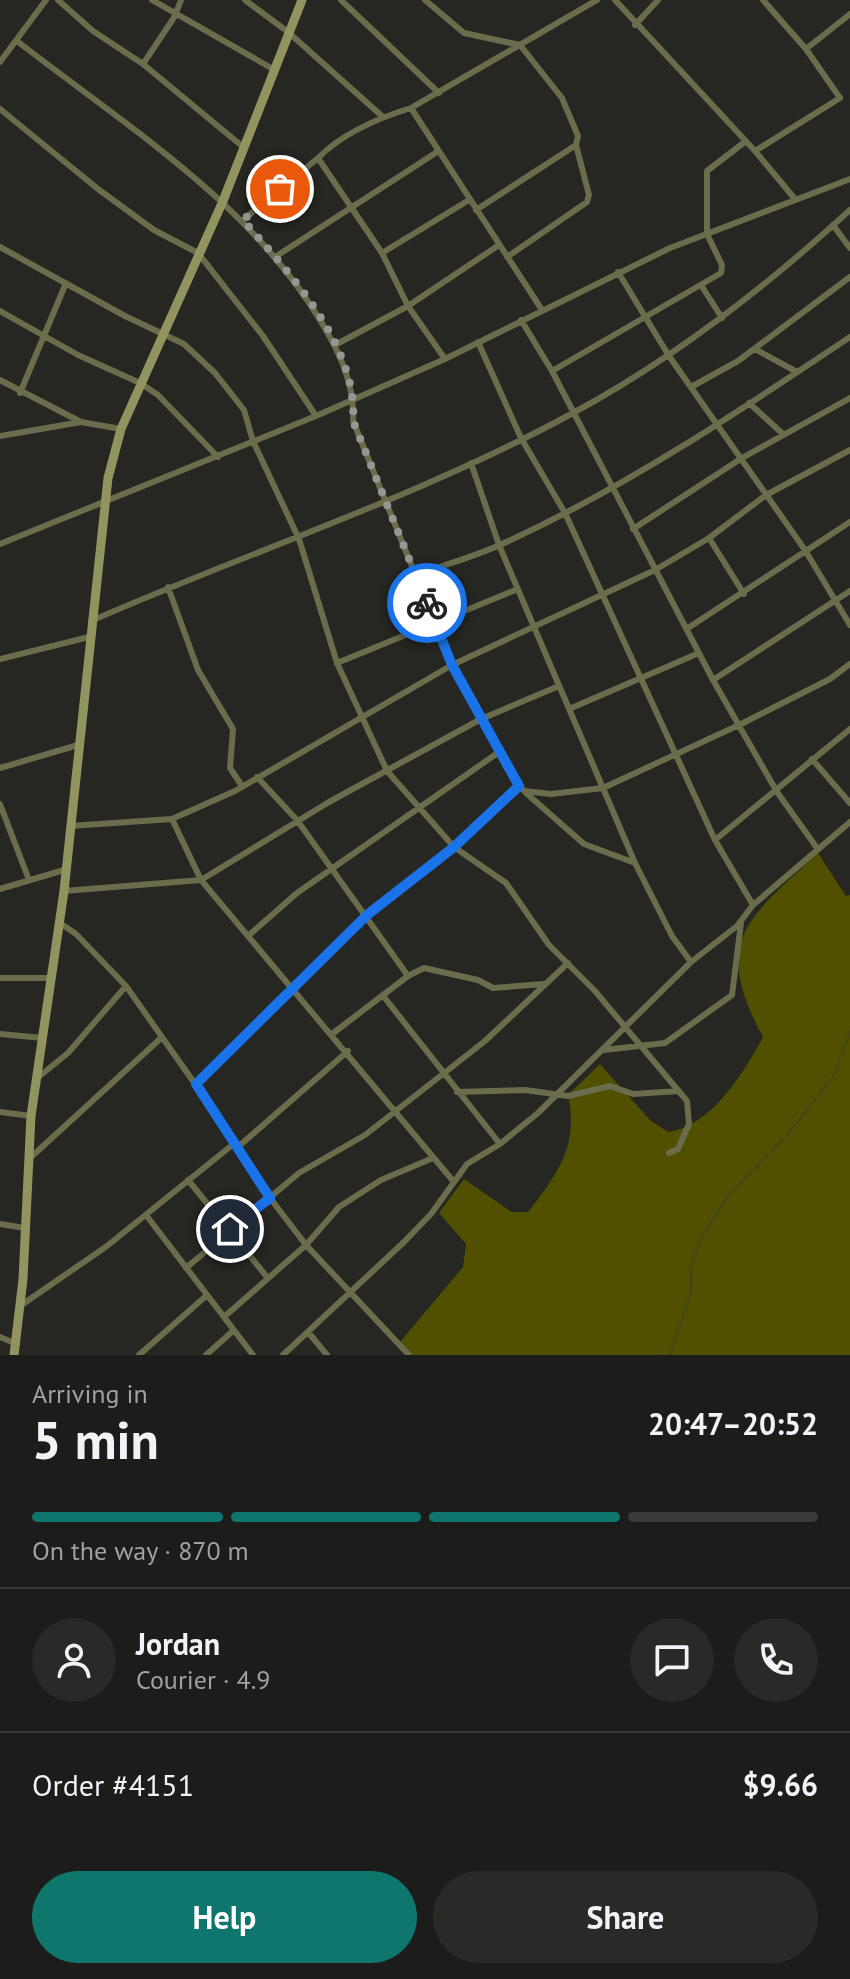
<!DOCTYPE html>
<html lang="en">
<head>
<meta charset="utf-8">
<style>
	body { margin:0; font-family:"PT Sans",sans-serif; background:#292927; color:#f1f3f6; height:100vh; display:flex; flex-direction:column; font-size:30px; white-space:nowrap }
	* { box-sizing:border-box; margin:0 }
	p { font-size:26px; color:#a0a1a2 }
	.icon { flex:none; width:44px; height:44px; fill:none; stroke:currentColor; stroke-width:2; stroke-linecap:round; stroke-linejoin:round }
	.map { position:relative; height:1355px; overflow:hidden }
	.details { display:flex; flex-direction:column; background:#1c1c1a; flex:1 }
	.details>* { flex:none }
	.pin { position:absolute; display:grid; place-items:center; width:68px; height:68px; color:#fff; margin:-34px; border:4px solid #fff; border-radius:50%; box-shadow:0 2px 8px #0007 }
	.courier { position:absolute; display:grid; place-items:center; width:80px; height:80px; margin:-40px; border:6px solid #1a73e8; border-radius:50%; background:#fff; color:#222; box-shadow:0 2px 10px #0007 }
	.head em { font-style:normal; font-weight:700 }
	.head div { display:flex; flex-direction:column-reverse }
	.head { display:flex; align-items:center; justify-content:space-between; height:136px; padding:0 32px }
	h1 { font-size:52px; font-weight:700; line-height:60px }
	.bar { display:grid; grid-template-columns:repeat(4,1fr); gap:12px 8px; align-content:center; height:96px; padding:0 32px }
	.bar i { height:10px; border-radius:6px; background:#3a3a39 }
	.bar .current { background:#0f766e }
	.bar p { grid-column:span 4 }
	.line { display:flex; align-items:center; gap:20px; padding:0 32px; border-top:2px solid #3a3a39 }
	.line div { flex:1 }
	.round { display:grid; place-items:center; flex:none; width:84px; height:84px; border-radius:42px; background:#292927 }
	.button { display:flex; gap:16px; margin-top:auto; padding:16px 32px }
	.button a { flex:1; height:92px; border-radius:48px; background:#0f766e; color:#fff; font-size:32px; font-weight:700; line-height:92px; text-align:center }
	.button a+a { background:#292927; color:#f1f3f6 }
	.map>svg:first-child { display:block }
	.green { fill:#505000 }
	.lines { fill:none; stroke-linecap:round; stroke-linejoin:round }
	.stream { stroke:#454519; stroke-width:2 }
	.street { stroke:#6b6c4c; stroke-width:6 }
	.secondary { stroke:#92945f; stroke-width:9 }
	.done { stroke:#969692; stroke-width:8; stroke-dasharray:0 14.4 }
	.route { stroke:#1a73e8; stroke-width:10 }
</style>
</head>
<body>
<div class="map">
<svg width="850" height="1355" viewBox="0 0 850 1355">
	<rect width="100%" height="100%" fill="#262622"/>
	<path class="green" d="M818,853L846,896L850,895V1355H411L400,1342L463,1267L466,1244L439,1213L464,1179L512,1212H528C558,1173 579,1146 568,1095L600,1064L650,1120L668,1132C713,1125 743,1073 763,1037C710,939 749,918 818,853Z"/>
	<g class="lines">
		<path class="stream" d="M670,1355L691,1293V1269L700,1240L726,1198L783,1140L833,1077L850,1032"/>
		<path class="street" d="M58,0L93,31L143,64L242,146
			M152,0L273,69
			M245,0L288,32L383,117
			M341,0L439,93
			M425,0L464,33L520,45L562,98L578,136L576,145L476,210
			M615,0L755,151L795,199
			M635,25L658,0
			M17,41C126,126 246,199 320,320C339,351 355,384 353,421L452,665L508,770L524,791L551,794L603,788L739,725L830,679L850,664
			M806,49L850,14
			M0,62L46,0
			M143,64L175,16L181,0
			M411,108C378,118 342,134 318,158L382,253L408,306L445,359
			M0,109L98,189L154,230L198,253L263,336L316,416
			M755,151L840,98L806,49L763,0
			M243,220L318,158
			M833,225L850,248
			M0,247L125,316L184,344L215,373L244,410L253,441L299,539L337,663L387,771L454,847L506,883L549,945L595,991L687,1101L689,1124L678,1149L669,1153
			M382,253L469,200
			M275,257L437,152
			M507,257L587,202L589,195L576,145
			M618,272L669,356L805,550L850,625
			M701,285L722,318
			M542,310L411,108L597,0
			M0,311L78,355L140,383L158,395L218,457
			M521,320L552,371L713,680L777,792L817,848
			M478,342L521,438L565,513L715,840L753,905
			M335,345L408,306L499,245
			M755,349L797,372
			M552,371L721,273L722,265L707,234V171L746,141
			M0,380L81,422
			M691,387L738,361L850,277
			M20,393L66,283
			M749,403L783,434
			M0,436L81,422L121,429
			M471,463L499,545L635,863L672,936L691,962
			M633,529L742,458L850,398
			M709,538L744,594
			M0,544L316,416L445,359L670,248L850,179
			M415,575C444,565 474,557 502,544C625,488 738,412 850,337
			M168,587L198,670L233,729L230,768L242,786
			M91,621C251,551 419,497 573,413C675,358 765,288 850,210
			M688,628L850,522
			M0,659L89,637
			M337,663L518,589
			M713,680L850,591
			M569,709L699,653
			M812,759L850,803
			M0,768L78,745
			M257,777L297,820L408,976
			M526,793L584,844L635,863
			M0,804L29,880
			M172,819L201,880L454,1182
			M70,826L172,819L235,791L452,665L655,570L709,538L766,495L850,450
			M715,840L850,729
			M0,889L64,870
			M64,891L201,880L329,802L481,719L559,686
			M60,923L76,934L126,986L236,1142L270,1198L306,1245L409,1355
			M248,936L297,893L499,752
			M0,978H49
			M384,997L500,1144
			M0,1034L43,1038
			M332,1034L408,976L424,968L478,980L493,988L543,984
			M604,1050L665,1043L732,995L741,923
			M36,1079L68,1053L126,986
			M196,1084L367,915L454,847L519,786
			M457,1092L525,1090L568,1096L610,1086L633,1094L679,1091
			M0,1112L31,1116
			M239,1146L348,1051
			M30,1158L160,1039
			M188,1180L267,1277
			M146,1215L253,1355
			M0,1224L25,1228
			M186,1268L299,1173L365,1135L485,1041L568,963
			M20,1306L107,1246L236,1142
			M224,1317L306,1245L339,1207L381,1180L433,1158
			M308,1332L327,1355
			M0,1337L17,1344
			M139,1355L206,1296
			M206,1355L234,1330
			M283,1355L404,1242L431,1214L467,1164L500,1144L538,1113L691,962L737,926L753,905L850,822"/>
		<path class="secondary" d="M14,1355L23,1279L31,1116L64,891L108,478L121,429L223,201L302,0"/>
	</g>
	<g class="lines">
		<path class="done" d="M280,189L243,220C290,274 358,345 353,421L427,603"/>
		<path class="route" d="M230,1229L270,1198L196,1084L367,915L454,847L519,786L452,665L427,603"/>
	</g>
</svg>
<div class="pin" style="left:280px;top:189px;background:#ea580c"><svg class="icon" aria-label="bag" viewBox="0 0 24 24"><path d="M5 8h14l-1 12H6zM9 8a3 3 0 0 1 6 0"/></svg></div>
<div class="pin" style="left:230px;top:1229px;background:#1f2937"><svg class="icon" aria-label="home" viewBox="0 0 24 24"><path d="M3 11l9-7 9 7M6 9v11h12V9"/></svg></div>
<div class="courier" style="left:427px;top:603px"><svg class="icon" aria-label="bike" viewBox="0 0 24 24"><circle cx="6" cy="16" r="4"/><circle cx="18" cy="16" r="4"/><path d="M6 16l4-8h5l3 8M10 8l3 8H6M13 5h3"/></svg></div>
</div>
<section class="details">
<div class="head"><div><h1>5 min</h1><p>Arriving in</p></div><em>20:47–20:52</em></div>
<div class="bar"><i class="current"></i><i class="current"></i><i class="current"></i><i></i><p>On the way · 870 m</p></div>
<div class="line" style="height:144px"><a class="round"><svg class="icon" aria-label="person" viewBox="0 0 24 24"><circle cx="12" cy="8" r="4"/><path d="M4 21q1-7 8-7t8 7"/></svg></a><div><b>Jordan</b><p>Courier · 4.9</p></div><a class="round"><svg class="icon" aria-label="chat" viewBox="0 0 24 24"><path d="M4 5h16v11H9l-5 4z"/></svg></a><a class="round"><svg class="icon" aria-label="phone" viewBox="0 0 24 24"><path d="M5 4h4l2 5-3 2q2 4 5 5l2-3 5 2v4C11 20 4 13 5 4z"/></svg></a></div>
<div class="line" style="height:104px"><div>Order #4151</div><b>$9.66</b></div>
<div class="button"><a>Help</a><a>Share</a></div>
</section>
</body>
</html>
